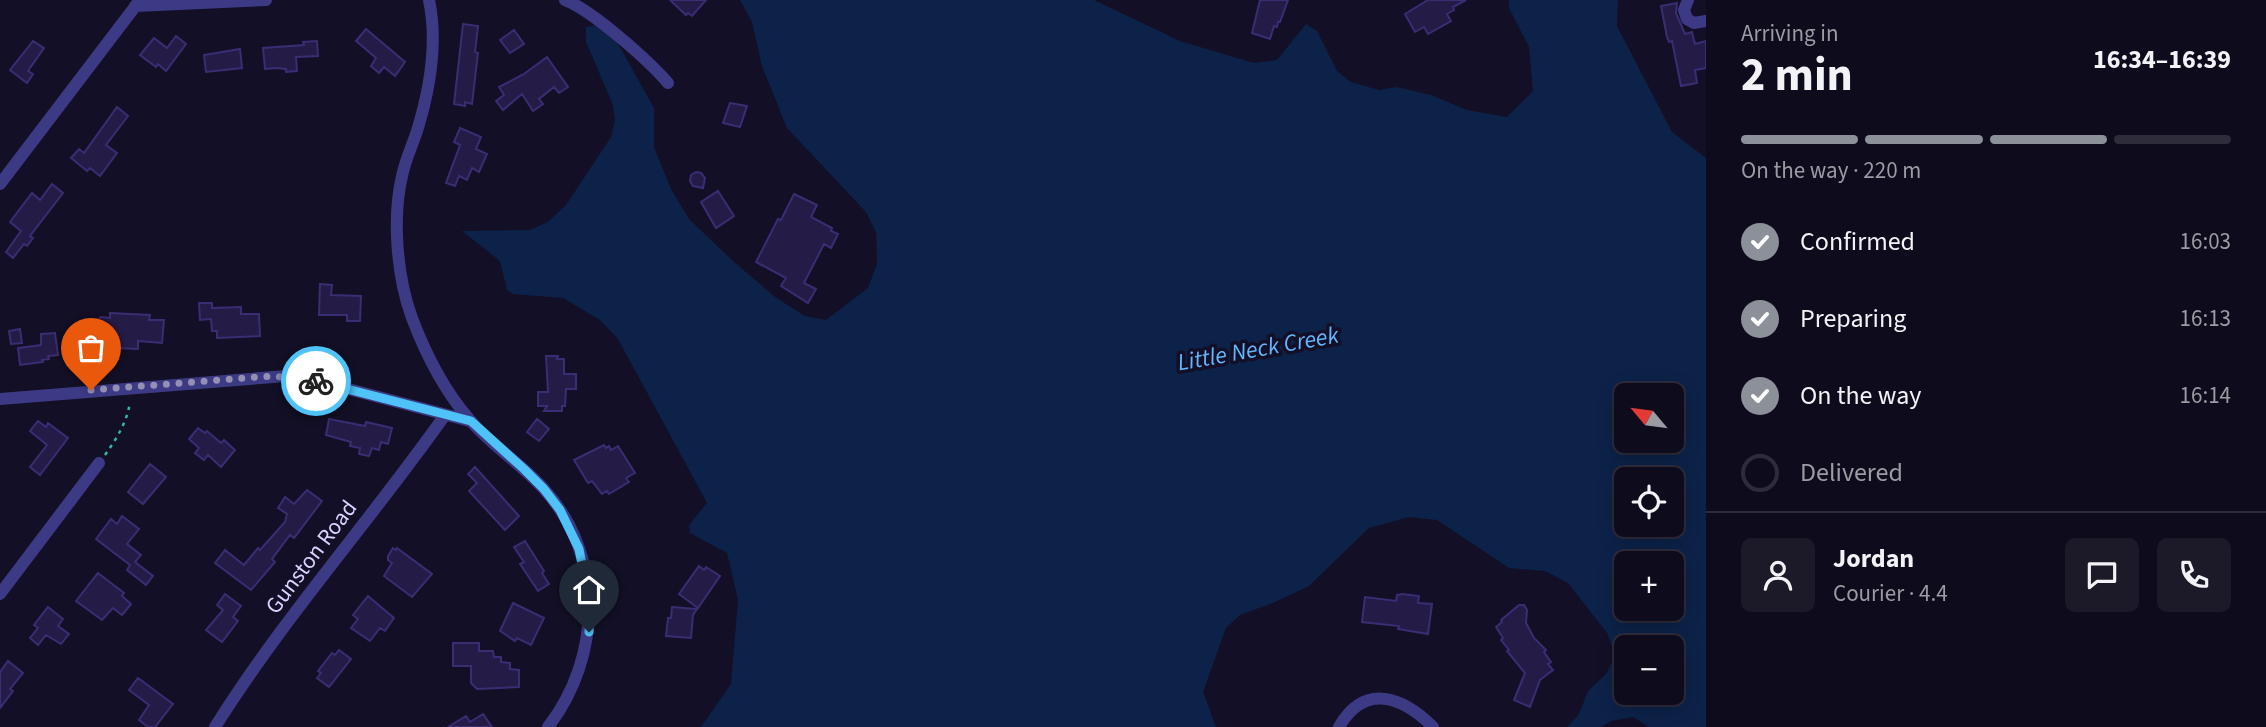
<!DOCTYPE html>
<html lang="en">
<head>
<meta charset="utf-8">
<style>
	body { margin:0; font-family:"Source Sans 3",sans-serif; background:#1c1929; color:#f1f3f6; height:100vh; display:flex; flex-direction:column; font-size:26px; white-space:nowrap }
	* { box-sizing:border-box; margin:0 }
	p { font-size:23px; color:#9b9ba3 }
	.icon { flex:none; width:38px; height:38px; fill:none; stroke:currentColor; stroke-width:2; stroke-linecap:round; stroke-linejoin:round }
	.map { position:relative; flex:1; overflow:hidden }
	.details { display:flex; flex-direction:column; background:#0e0b1c; width:560px }
	.details>* { flex:none }
	.needle { width:46px; rotate:299deg }
	.controls { position:absolute; left:1614px; top:383px; display:grid; gap:14px }
	.controls a { display:grid; place-items:center; width:70px; height:70px; border-radius:10px; background:#0e0b1c; box-shadow:0 4px 18px #0003,0 0 0 2px #2e2b3b; font-size:35px }
	.pin { position:absolute; display:grid; place-items:center; width:60px; height:60px; color:#fff; margin:-72px -30px; border-radius:50% 50% 50% 0; rotate:-45deg; box-shadow:0 0 7px #0007 }
	.pin .icon { rotate:45deg }
	.courier { position:absolute; display:grid; place-items:center; width:70px; height:70px; margin:-35px; border:5px solid #4fc3f7; border-radius:50%; background:#fff; color:#222; box-shadow:0 2px 9px #0007 }
	.summary em { font-style:normal; font-weight:700 }
	.summary div { display:flex; flex-direction:column-reverse }
	.summary { display:flex; align-items:center; justify-content:space-between; height:119px; padding:0 35px }
	h1 { font-size:46px; font-weight:700; line-height:52px }
	.bar { display:grid; grid-template-columns:repeat(4,1fr); gap:10px 7px; align-content:center; height:84px; padding:0 35px }
	.bar i { height:9px; border-radius:5px; background:#2e2b3b }
	.bar .active { background:#8c9099 }
	.bar p { grid-column:span 4 }
	.line { display:flex; align-items:center; gap:18px; padding:0 35px; border-top:2px solid #2e2b3b }
	.line div { flex:1 }
	.round { display:grid; place-items:center; flex:none; width:74px; height:74px; border-radius:10px; background:#1c1929 }
	ol { padding:0 35px; list-style:none }
	li { display:flex; align-items:center; gap:21px; height:77px }
	li p { margin-inline-start:auto }
	li .icon { padding:7px; border-radius:50%; background:#8c9099; color:#fff; stroke-width:4 }
	li:last-child { color:#9b9ba3 }
	li i { width:38px; height:38px; border:4px solid #2e2b3b; border-radius:50% }
	main { display:flex; flex:1; min-height:0 }
	.map>svg:first-child { display:block }
	.water { fill:#0c2248; fill-rule:evenodd }
	.building { fill:#241b47; stroke:#3b2d73; stroke-width:2 }
	.lines { fill:none; stroke-linecap:round; stroke-linejoin:round }
	.path { stroke:#2fb8b0; stroke-width:2.5; stroke-dasharray:3.5 5; stroke-linecap:butt }
	.minor { stroke:#3d3a85; stroke-width:12 }
	.done { stroke:#948fb3; stroke-width:7; stroke-dasharray:0 12.6 }
	.route { stroke:#4fc3f7; stroke-width:9 }
	.labels { text-anchor:middle; dominant-baseline:central; stroke-width:7; stroke-linejoin:round; paint-order:stroke }
	.street-label { font-size:23px; fill:#d9d4ff; stroke:#130f26 }
	.water-label { font-size:24px; font-style:italic; fill:#62b6ff; stroke:#130f26 }
</style>
</head>
<body>
<main>
<div class="map">
<svg width="1706" height="727" viewBox="0 0 1706 727">
	<rect width="100%" height="100%" fill="#130f26"/>
	<path class="water" d="M740,0H1094L1180,41L1254,63L1277,60L1306,24L1317,31L1337,71L1351,82L1379,90L1397,87L1431,95L1467,110L1507,117L1533,91L1529,47L1509,8V0H1618L1617,26L1672,132L1706,158V727H1649L1633,717L1611,721L1600,727H1567L1579,714L1588,691L1606,674L1615,655L1607,633L1568,583L1545,571L1509,568L1437,520L1409,517L1369,528L1309,586L1273,603L1240,615L1226,628L1203,692L1216,727H701L731,684L738,600L727,553L690,533L689,525L707,503L618,339L600,320L563,298L513,294L507,290L500,261L462,231L530,230L548,222L566,205L611,137L615,121L613,105L586,42V27L596,25L616,40L654,108V147L671,189L689,219L733,261L775,297L805,316L826,320L868,288L877,264L876,232L866,212L787,128L762,66L752,22ZM1626,396H1671V441H1626ZM1626,480H1671V525H1626ZM1626,564H1671V609H1626ZM1626,648H1671V693H1626Z"/>
	<path class="building" d="M670,0H706L692,16L688,13L686,15Z
		M1260,0H1288L1280,22H1278L1277,27L1274,26L1270,39L1252,33Z
		M1428,0H1466L1453,7L1454,10L1447,14L1451,21L1428,34L1424,27L1415,32L1405,14Z
		M1677,3L1676,13L1685,34L1692,32L1695,44L1706,41V68L1695,70L1697,83L1681,86L1672,41L1669,42L1667,37L1661,6Z
		M463,24L478,26L475,52L478,53L472,104L465,102V106L454,104Z
		M366,29L405,62L395,76L384,67L379,73L371,66L376,58L356,41Z
		M514,30L524,44L510,53L500,40Z
		M176,36L186,44L166,71L158,64L156,67L140,55L154,38L167,48Z
		M33,41L44,48L28,71L33,74L27,83L10,70Z
		M317,41L318,56L296,57L297,71L286,72V69L277,68L265,69L263,48L304,45L303,42Z
		M240,49L242,68L206,72L204,55Z
		M547,57L568,87L559,93L554,87L539,99L543,104L533,111L522,94L503,110L496,101L504,95L499,87L524,74Z
		M730,103L747,106L740,127L723,123Z
		M117,107L128,116L106,145L117,153L100,176L90,168L87,171L71,158L79,149L84,153Z
		M460,128L481,137L476,149L487,154L479,172L472,168L467,180L459,176L455,186L446,183L460,145L454,142Z
		M696,172L701,173L705,178L703,188L693,186L690,181L691,175Z
		M52,184L63,193L30,236L33,238L27,246L24,244L13,258L6,252L21,231L10,222L32,193L40,200Z
		M718,191L734,216L716,228L701,202Z
		M794,194L817,205L811,217L832,228L831,231L838,234L831,248L824,244L804,283L816,289L808,303L781,286L786,278L756,262L778,219L781,220Z
		M320,284L332,285L331,295L361,296L360,321H347V315H319Z
		M199,303H212V308L241,307V314H259L260,336L217,338V331H212L211,319L200,320Z
		M110,313L150,315L149,320H164L162,343L138,341V349L117,348V334L97,347L84,332L101,317L110,318Z
		M20,329L22,343L11,344L9,331Z
		M55,333L58,355L48,356L49,359L42,360L43,362L20,365L18,348L41,345V334Z
		M546,356H558L557,359H564V374H576V389H566L565,406H562V411H544L547,406H538V392H548Z
		M329,419L365,426L366,422L392,428L388,444L381,442L379,450L372,448L369,456L359,454L360,448L350,446L351,442L326,435Z
		M537,419L549,429L539,441L527,432Z
		M38,421L46,427L48,423L68,438L40,475L30,467L47,445L30,431Z
		M198,428L205,433L207,431L221,443L224,440L235,450L221,467L208,455L204,460L195,453L199,448L189,439Z
		M604,445L606,448L609,446L611,450L618,446L635,473L626,478L629,482L609,494L607,491L602,494L592,481L588,483L574,460Z
		M150,464L166,477L143,504L128,492Z
		M475,467L519,516L505,530L469,491L477,483L468,474Z
		M307,490L322,501L294,538L290,535L272,559L275,562L251,590L215,563L225,550L244,565L258,548L260,550L285,522L287,514L278,508L285,497L294,504Z
		M122,516L139,529L127,544L141,555L135,562L153,576L146,585L127,570L130,565L96,539L111,519L117,524Z
		M525,541L544,571L542,573L549,584L538,591L520,564L524,562L514,547Z
		M393,548L396,550L397,548L432,574L412,597L384,576L392,563L388,560V556Z
		M699,566L704,570L706,567L720,576L698,608L679,594Z
		M98,573L124,593L122,596L131,604L122,615L113,608L102,620L76,601Z
		M225,594L241,606L233,617L238,621L222,642L206,630L223,610L217,605Z
		M1402,594L1419,596L1418,603L1432,604L1428,634L1398,629L1399,626L1362,622L1365,597L1396,601L1397,595Z
		M368,596L394,618L385,631L380,628L370,641L351,628L358,619L353,615Z
		M513,603L544,618L531,645L517,638L515,641L500,631Z
		M1519,605H1524L1527,610L1526,623L1534,638L1546,650L1544,652L1551,662L1548,664L1553,670L1540,680L1530,707L1514,700L1525,673L1507,651L1509,650L1501,640L1503,638L1496,627L1502,622L1501,620Z
		M48,607L63,619L58,626L69,634L61,644L46,635L38,645L30,638L38,628L34,625Z
		M672,607L697,609L693,615L691,638L666,636L668,618H671Z
		M453,643H479V651H493L494,657H501V662L510,663V669L519,670V687L477,689L471,683V666H453Z
		M339,650L351,659L329,687L317,678L321,673L318,671L332,653L335,655Z
		M8,661L23,673L10,689L13,691L0,708V672Z
		M138,678L173,704L155,727H148L139,720L149,705L129,690Z
		M483,714L492,727H448L466,716L470,722Z"/>
	<g class="lines">
		<path class="path" d="M105,455C117,438 127,422 130,402"/>
		<path class="minor" d="M429,0C438,43 430,89 417,131C412,146 405,161 402,176C392,219 397,277 412,318C426,355 443,389 469,419C491,445 520,463 543,488C605,555 602,657 548,727
			M565,0C592,10 649,61 668,83
			M1688,0L1684,10L1687,19L1694,23L1706,21
			M135,6L266,0
			M0,184L140,0
			M0,399L286,376L314,380L470,421
			M0,594L99,463
			M215,727C284,617 371,520 445,415
			M1339,727C1365,682 1403,697 1433,727"/>
	</g>
	<g class="lines">
		<path class="done" d="M91,390L272,376L316,381"/>
		<path class="route" d="M316,381L471,421L524,469L544,489L560,510L579,549L590,605L589,632"/>
	</g>
	<g class="labels">
		<g class="street-label">
			<text transform="translate(311 557) rotate(-53)">Gunston Road</text>
		</g>
		<g class="water-label">
			<text transform="translate(1258 349) rotate(-10)">Little Neck Creek</text>
		</g>
	</g>
</svg>
<div class="controls">
<a><svg class="needle" viewBox="-14 -14 28 28"><path d="M0-13l5 13h-10z" fill="#e53935"/><path d="M0 13l5-13h-10z" fill="#9b9ba3"/></svg></a>
<a><svg class="icon" aria-label="locate" viewBox="0 0 24 24"><circle cx="12" cy="12" r="6"/><path d="M12 2v4M12 18v4M2 12h4M18 12h4"/></svg></a>
<a>+</a>
<a>−</a>
</div>
<div class="pin" style="left:91px;top:390px;background:#ea580c"><svg class="icon" aria-label="bag" viewBox="0 0 24 24"><path d="M5 8h14l-1 12H6zM9 8a3 3 0 0 1 6 0"/></svg></div>
<div class="pin" style="left:589px;top:632px;background:#1f2937"><svg class="icon" aria-label="home" viewBox="0 0 24 24"><path d="M3 11l9-7 9 7M6 9v11h12V9"/></svg></div>
<div class="courier" style="left:316px;top:381px"><svg class="icon" aria-label="bike" viewBox="0 0 24 24"><circle cx="6" cy="16" r="4"/><circle cx="18" cy="16" r="4"/><path d="M6 16l4-8h5l3 8M10 8l3 8H6M13 5h3"/></svg></div>
</div>
<section class="details">
<div class="summary"><div><h1>2 min</h1><p>Arriving in</p></div><em>16:34–16:39</em></div>
<div class="bar"><i class="active"></i><i class="active"></i><i class="active"></i><i></i><p>On the way · 220 m</p></div>
<ol>
<li><svg class="icon" aria-label="check" viewBox="0 0 24 24"><path d="M5 12l5 5 9-10"/></svg>Confirmed<p>16:03</p></li>
<li><svg class="icon" aria-label="check" viewBox="0 0 24 24"><path d="M5 12l5 5 9-10"/></svg>Preparing<p>16:13</p></li>
<li><svg class="icon" aria-label="check" viewBox="0 0 24 24"><path d="M5 12l5 5 9-10"/></svg>On the way<p>16:14</p></li>
<li><i></i>Delivered</li>
</ol>
<div class="line" style="height:126px"><a class="round"><svg class="icon" aria-label="person" viewBox="0 0 24 24"><circle cx="12" cy="8" r="4"/><path d="M4 21q1-7 8-7t8 7"/></svg></a><div><b>Jordan</b><p>Courier · 4.4</p></div><a class="round"><svg class="icon" aria-label="chat" viewBox="0 0 24 24"><path d="M4 5h16v11H9l-5 4z"/></svg></a><a class="round"><svg class="icon" aria-label="phone" viewBox="0 0 24 24"><path d="M5 4h4l2 5-3 2q2 4 5 5l2-3 5 2v4C11 20 4 13 5 4z"/></svg></a></div>
</section>
</main>
</body>
</html>
